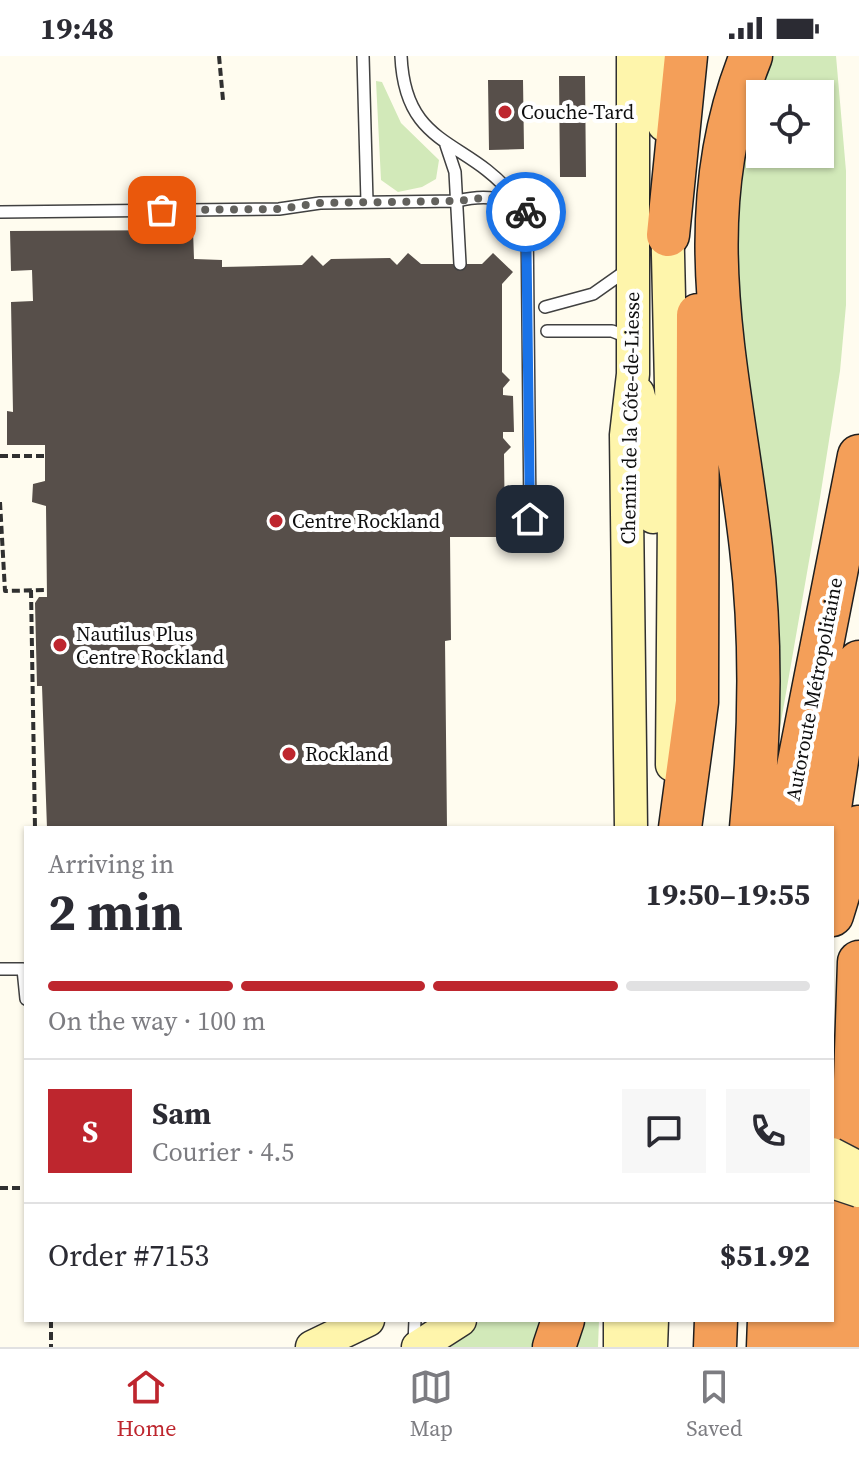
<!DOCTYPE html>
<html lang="en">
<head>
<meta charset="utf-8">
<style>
	body { margin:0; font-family:"Source Serif 4",serif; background:#f7f7f7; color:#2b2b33; height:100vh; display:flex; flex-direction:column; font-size:30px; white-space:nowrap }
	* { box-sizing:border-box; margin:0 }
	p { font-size:26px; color:#7c7c81 }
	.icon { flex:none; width:44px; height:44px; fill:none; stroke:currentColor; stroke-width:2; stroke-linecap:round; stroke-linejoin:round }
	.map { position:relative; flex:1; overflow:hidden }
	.drawer { position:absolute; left:24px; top:770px; width:810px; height:496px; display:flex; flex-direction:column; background:#fff; border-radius:0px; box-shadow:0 2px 6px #0004 }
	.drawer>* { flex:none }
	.tools { position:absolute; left:746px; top:24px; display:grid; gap:16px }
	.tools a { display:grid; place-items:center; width:88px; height:88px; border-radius:0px; background:#fff; box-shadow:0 2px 6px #0004; font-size:40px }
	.pin { position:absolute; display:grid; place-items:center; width:68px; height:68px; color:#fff; margin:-34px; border-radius:16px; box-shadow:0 4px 12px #0006 }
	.courier { position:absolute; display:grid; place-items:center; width:80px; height:80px; margin:-40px; border:6px solid #1a73e8; border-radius:50%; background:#fff; color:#222; box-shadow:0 2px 10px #0007 }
	.head em { font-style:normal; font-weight:700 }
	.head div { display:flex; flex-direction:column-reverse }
	.head { display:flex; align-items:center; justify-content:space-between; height:136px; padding:0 24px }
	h1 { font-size:52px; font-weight:700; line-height:60px }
	.bar { display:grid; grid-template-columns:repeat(4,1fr); gap:12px 8px; align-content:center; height:96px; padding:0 24px }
	.bar i { height:10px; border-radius:6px; background:#e1e1e2 }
	.bar .on { background:#be262e }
	.bar p { grid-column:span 4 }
	.line { display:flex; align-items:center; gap:20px; padding:0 24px; border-top:2px solid #e1e1e2 }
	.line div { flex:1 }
	.round { display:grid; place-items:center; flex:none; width:84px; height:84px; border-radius:0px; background:#f7f7f7 }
	.status { display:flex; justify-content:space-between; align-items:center; height:56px; padding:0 40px; background:#fff; direction:ltr }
	.status svg { height:22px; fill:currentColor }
	.dock { display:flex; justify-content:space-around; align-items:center; height:112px; border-top:2px solid #e1e1e2; background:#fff; font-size:22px; color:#7c7c81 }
	.dock a { display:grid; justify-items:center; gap:4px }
	.dock .on { color:#be262e }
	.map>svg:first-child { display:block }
	.green { fill:#d2e9b9; fill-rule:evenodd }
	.building { fill:#574f4a }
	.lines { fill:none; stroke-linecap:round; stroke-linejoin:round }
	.lane-casing { stroke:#414141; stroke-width:14 }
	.secondary-casing { stroke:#303030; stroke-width:35 }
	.highway-casing { stroke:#1f1f1f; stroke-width:45 }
	.path { stroke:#303030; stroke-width:4; stroke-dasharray:8 4; stroke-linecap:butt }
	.lane { stroke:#fff; stroke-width:11 }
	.secondary { stroke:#fef5ab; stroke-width:32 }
	.highway { stroke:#f49f59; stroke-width:42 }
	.secondary-bridge-casing { stroke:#303030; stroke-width:35; stroke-linecap:butt }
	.secondary-bridge { stroke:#fef5ab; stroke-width:32 }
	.done { stroke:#62615d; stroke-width:8; stroke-dasharray:0 14.4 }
	.route { stroke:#1a73e8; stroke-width:10 }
	.poi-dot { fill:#be262e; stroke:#fff; stroke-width:3 }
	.labels { text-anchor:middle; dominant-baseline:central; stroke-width:8; stroke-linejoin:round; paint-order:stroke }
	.poi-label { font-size:20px; fill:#0e0e0e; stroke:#fff; text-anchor:start }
	.street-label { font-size:20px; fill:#0e0e0e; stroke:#fff }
</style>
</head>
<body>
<div class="status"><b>19:48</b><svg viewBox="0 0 49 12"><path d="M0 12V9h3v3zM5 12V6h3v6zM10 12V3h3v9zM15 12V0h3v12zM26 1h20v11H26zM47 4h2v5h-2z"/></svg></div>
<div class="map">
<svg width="859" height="1291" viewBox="0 0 859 1291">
	<rect width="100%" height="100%" fill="#fffcef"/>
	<path class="green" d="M763,0H836L846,115V249L840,315L819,448L779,677L769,678L733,235L734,151ZM760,38H820V98H760Z
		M376,25L382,26L401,67L439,104L436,123L422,131L398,136L381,124Z
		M482,1264H547L537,1291H444Z
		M580,1264H599L598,1291H570Z"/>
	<path class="building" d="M559,20H585L586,121H560Z
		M488,24H523L524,93L489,94Z
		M193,174L194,203L222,204V211L302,209L312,199L323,210L331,203L390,202L397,209L408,197L421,208H482L493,197L513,216L502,228V316L510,324L503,332V339L513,340L514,376H503V382L511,391L504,398L505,481H450L451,584L445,585L447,772H47L42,630H37L35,547L39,541H47L46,450L32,446L33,428L45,425V389H7V355L13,356L11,246L33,245L32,214L11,215L10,175Z"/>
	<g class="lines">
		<defs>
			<path id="lane" d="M363,0L367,146
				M401,0C405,93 467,82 513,140C519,147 524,152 527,160L530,463
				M446,89L455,116L460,208
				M0,156L279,153L320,147L458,145C481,139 498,141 520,149
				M545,251L593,238L627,214
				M547,275H612L630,282
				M0,913H23L26,943
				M414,1287L415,1264"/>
			<path id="secondary" d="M661,0L664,69
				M667,155L674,460L672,709
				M638,337L649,379L653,461
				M631,772L626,379L633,318V0
				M312,1291L368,1264
				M418,1291L460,1264
				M620,1291V1264
				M651,1291L652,1264"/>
			<path id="highway" d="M751,0C684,166 732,322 751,492C762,585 760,679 751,772
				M668,179L686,0
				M680,772L697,646L698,259
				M786,772L859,400
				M827,772L839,691L859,606
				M832,859L859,771
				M554,1291L563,1264
				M715,1291L716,1264
				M768,1291L769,1264
				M806,1291L807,1264
				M846,1291L859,906"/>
		</defs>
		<use href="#lane" class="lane-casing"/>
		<use href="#secondary" class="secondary-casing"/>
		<use href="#highway" class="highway-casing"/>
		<path class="path" d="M219,0L223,44
			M0,400H45
			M0,446L5,535L47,534
			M31,534L35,772
			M0,1132H26
			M51,1264V1291"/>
		<use href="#lane" class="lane"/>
		<use href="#secondary" class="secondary"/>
		<use href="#highway" class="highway"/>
		<defs>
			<path id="secondary-bridge" d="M832,1098L859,1112
				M832,1126L859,1135"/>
		</defs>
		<use href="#secondary-bridge" class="secondary-bridge-casing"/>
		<use href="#secondary-bridge" class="secondary-bridge"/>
	</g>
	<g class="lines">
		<path class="done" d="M162,154L279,153L320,147L458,145L490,141L520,149L526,156"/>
		<path class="route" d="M526,156L530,463"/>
	</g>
	<g class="poi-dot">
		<circle cx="505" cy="56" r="8"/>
		<circle cx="276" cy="465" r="8"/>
		<circle cx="60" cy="589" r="8"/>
		<circle cx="289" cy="698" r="8"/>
	</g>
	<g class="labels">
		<g class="poi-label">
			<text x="521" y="56">Couche-Tard</text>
			<text x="292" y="465">Centre Rockland</text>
			<text x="76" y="578">Nautilus Plus<tspan x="76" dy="23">Centre Rockland</tspan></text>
			<text x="305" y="698">Rockland</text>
		</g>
		<g class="street-label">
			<text transform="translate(630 362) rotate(-89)">Chemin de la Côte-de-Liesse</text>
			<text transform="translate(814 633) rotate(-79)">Autoroute Métropolitaine</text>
		</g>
	</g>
</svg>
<div class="tools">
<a><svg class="icon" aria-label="locate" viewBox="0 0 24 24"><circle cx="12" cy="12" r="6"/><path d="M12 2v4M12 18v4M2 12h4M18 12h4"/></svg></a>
</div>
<div class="pin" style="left:162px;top:154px;background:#ea580c"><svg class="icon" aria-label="bag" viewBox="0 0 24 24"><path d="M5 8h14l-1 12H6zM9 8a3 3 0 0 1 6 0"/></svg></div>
<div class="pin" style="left:530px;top:463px;background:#1f2937"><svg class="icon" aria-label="home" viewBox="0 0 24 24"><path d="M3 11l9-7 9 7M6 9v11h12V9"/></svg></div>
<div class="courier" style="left:526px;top:156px"><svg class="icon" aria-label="bike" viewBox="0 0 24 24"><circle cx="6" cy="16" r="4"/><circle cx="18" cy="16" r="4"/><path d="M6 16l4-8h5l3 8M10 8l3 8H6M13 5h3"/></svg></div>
<section class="drawer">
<div class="head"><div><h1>2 min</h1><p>Arriving in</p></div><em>19:50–19:55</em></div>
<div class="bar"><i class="on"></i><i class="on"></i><i class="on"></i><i></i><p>On the way · 100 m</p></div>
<div class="line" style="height:144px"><b class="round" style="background:#be262e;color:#fff">S</b><div><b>Sam</b><p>Courier · 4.5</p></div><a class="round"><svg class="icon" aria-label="chat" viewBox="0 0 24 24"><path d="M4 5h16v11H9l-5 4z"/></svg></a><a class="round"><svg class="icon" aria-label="phone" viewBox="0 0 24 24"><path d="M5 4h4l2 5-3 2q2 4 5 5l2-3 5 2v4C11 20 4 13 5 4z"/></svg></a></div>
<div class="line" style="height:104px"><div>Order #7153</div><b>$51.92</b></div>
</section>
</div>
<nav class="dock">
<a class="on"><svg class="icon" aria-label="home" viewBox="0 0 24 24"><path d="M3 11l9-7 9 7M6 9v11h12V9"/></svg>Home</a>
<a><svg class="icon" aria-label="map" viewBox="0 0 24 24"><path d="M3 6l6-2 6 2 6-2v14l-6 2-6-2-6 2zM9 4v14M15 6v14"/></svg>Map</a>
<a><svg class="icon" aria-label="saved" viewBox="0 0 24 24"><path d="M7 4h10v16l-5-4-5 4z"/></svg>Saved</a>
</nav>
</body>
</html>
